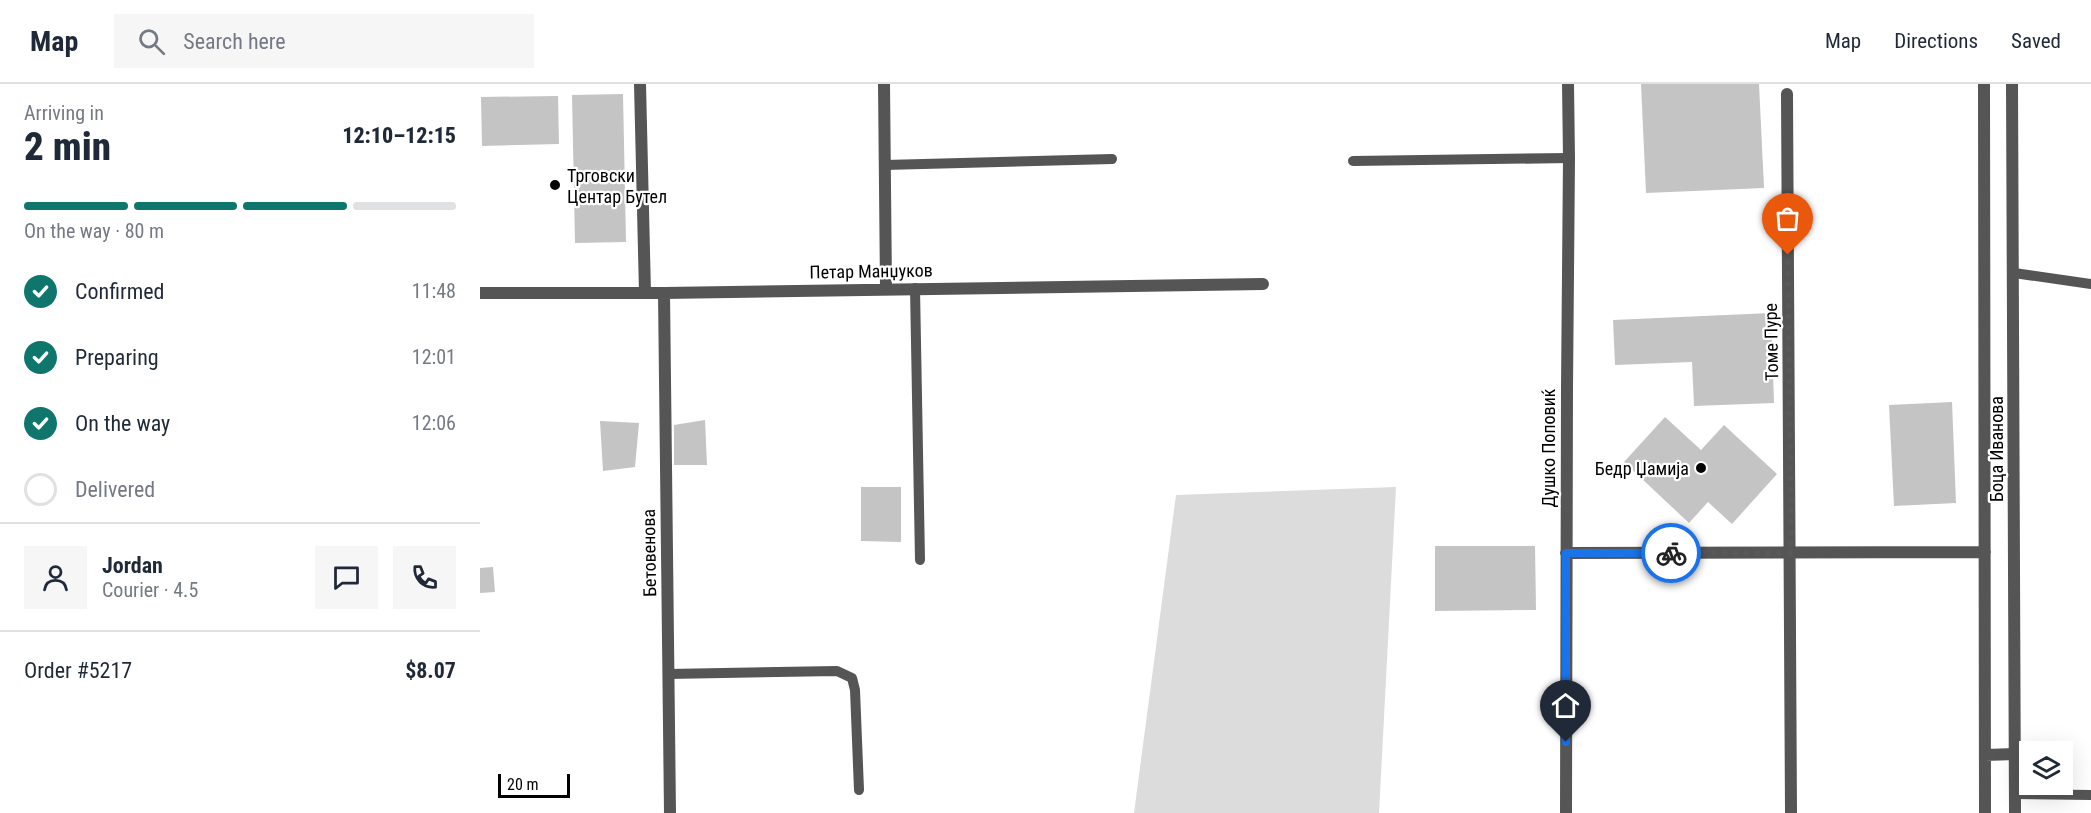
<!DOCTYPE html>
<html lang="en">
<head>
<meta charset="utf-8">
<style>
	body { margin:0; font-family:"Roboto Condensed",sans-serif; background:#f6f6f7; color:#1f2937; height:100vh; display:flex; flex-direction:column; font-size:22px; white-space:nowrap }
	* { box-sizing:border-box; margin:0 }
	p { font-size:20px; color:#747a83 }
	.icon { flex:none; width:33px; height:33px; fill:none; stroke:currentColor; stroke-width:2; stroke-linecap:round; stroke-linejoin:round }
	.map { position:relative; flex:1; overflow:hidden }
	.sheet { display:flex; flex-direction:column; background:#fff; width:480px }
	.sheet>* { flex:none }
	.controls { position:absolute; left:1539px; top:657px; display:grid; gap:12px }
	.controls a { display:grid; place-items:center; width:54px; height:54px; border-radius:0px; background:#fff; box-shadow:0 6px 24px #0002; font-size:30px }
	.scale { position:absolute; left:18px; bottom:15px; width:72px; box-sizing:border-box; padding-left:6px; border:3px solid #000; border-top:0; font-size:16px; line-height:21px; white-space:nowrap; color:#000; -webkit-text-stroke:4px #fff; paint-order:stroke }
	.pin { position:absolute; display:grid; place-items:center; width:51px; height:51px; color:#fff; margin:-62px -26px; border-radius:50% 50% 50% 0; rotate:-45deg; box-shadow:0 0 6px #0007 }
	.pin .icon { rotate:45deg }
	.courier { position:absolute; display:grid; place-items:center; width:60px; height:60px; margin:-30px; border:4px solid #1a73e8; border-radius:50%; background:#fff; color:#222; box-shadow:0 2px 8px #0007 }
	.headline em { font-style:normal; font-weight:800 }
	.headline div { display:flex; flex-direction:column-reverse }
	.headline { display:flex; align-items:center; justify-content:space-between; height:102px; padding:0 24px }
	h1 { font-size:39px; font-weight:800; line-height:45px }
	.bar { display:grid; grid-template-columns:repeat(4,1fr); gap:9px 6px; align-content:center; height:72px; padding:0 24px }
	.bar i { height:8px; border-radius:4px; background:#e0e1e3 }
	.bar .active { background:#0f766e }
	.bar p { grid-column:span 4 }
	.line { display:flex; align-items:center; gap:15px; padding:0 24px; border-top:2px solid #e0e1e3 }
	.line div { flex:1 }
	.round { display:grid; place-items:center; flex:none; width:63px; height:63px; border-radius:0px; background:#f6f6f7 }
	ol { padding:0 24px; list-style:none }
	li { display:flex; align-items:center; gap:18px; height:66px }
	li p { margin-inline-start:auto }
	li .icon { padding:6px; border-radius:50%; background:#0f766e; color:#fff; stroke-width:4 }
	li:last-child { color:#747a83 }
	li i { width:33px; height:33px; border:3px solid #e0e1e3; border-radius:50% }
	header { display:flex; align-items:center; gap:36px; box-sizing:border-box; height:84px; padding:0 30px; background:#fff; border-bottom:2px solid #e0e1e3 }
	header strong { font-size:28px }
	nav { display:flex; gap:33px; margin-inline-start:auto; font-size:21px }
	.search { width:420px; height:54px; background:#f6f6f7; display:flex; align-items:center; gap:15px; box-sizing:border-box; padding:0 21px; border-radius:0px; color:#747a83; font-size:22px }
	main { display:flex; flex:1; min-height:0 }
	.map>svg:first-child { display:block }
	.green { fill:#dcdcdc }
	.building { fill:#c4c4c4 }
	.lines { fill:none; stroke-linecap:round; stroke-linejoin:round }
	.service { stroke:#555; stroke-width:10 }
	.minor { stroke:#555; stroke-width:12 }
	.tertiary { stroke:#555; stroke-width:12 }
	.done { stroke:#595959; stroke-width:6; stroke-dasharray:0 10.8 }
	.route { stroke:#1a73e8; stroke-width:8 }
	.poi-dot { fill:#000; stroke:#fff; stroke-width:2 }
	.labels { text-anchor:middle; dominant-baseline:central; stroke-width:4.5; stroke-linejoin:round; paint-order:stroke }
	.poi-label { font-size:18px; fill:#000; stroke:#fff; text-anchor:start }
	.street-label { font-size:18px; fill:#000; stroke:#fff }
</style>
</head>
<body>
<header>
<strong>Map</strong>
<div class="search"><svg class="icon" aria-label="search" viewBox="0 0 24 24"><circle cx="10" cy="10" r="6"/><path d="M15 15l6 6"/></svg>Search here</div>
<nav><a>Map</a><a>Directions</a><a>Saved</a></nav>
</header>
<main>
<section class="sheet">
<div class="headline"><div><h1>2 min</h1><p>Arriving in</p></div><em>12:10–12:15</em></div>
<div class="bar"><i class="active"></i><i class="active"></i><i class="active"></i><i></i><p>On the way · 80 m</p></div>
<ol>
<li><svg class="icon" aria-label="check" viewBox="0 0 24 24"><path d="M5 12l5 5 9-10"/></svg>Confirmed<p>11:48</p></li>
<li><svg class="icon" aria-label="check" viewBox="0 0 24 24"><path d="M5 12l5 5 9-10"/></svg>Preparing<p>12:01</p></li>
<li><svg class="icon" aria-label="check" viewBox="0 0 24 24"><path d="M5 12l5 5 9-10"/></svg>On the way<p>12:06</p></li>
<li><i></i>Delivered</li>
</ol>
<div class="line" style="height:108px"><a class="round"><svg class="icon" aria-label="person" viewBox="0 0 24 24"><circle cx="12" cy="8" r="4"/><path d="M4 21q1-7 8-7t8 7"/></svg></a><div><b>Jordan</b><p>Courier · 4.5</p></div><a class="round"><svg class="icon" aria-label="chat" viewBox="0 0 24 24"><path d="M4 5h16v11H9l-5 4z"/></svg></a><a class="round"><svg class="icon" aria-label="phone" viewBox="0 0 24 24"><path d="M5 4h4l2 5-3 2q2 4 5 5l2-3 5 2v4C11 20 4 13 5 4z"/></svg></a></div>
<div class="line" style="height:78px"><div>Order #5217</div><b>$8.07</b></div>
</section>
<div class="map">
<svg width="1611" height="729" viewBox="0 0 1611 729">
	<rect width="100%" height="100%" fill="#fff"/>
	<path class="green" d="M916,403L899,729H654L696,411Z"/>
	<path class="building" d="M1161,0H1279L1284,104L1166,109Z
		M143,10L146,158L95,159L92,11Z
		M78,12L79,60L2,62L1,13Z
		M1291,229L1294,319L1214,322L1212,278L1135,281L1133,236Z
		M1472,318L1476,419L1414,422L1409,321Z
		M1185,333L1221,366L1244,341L1297,390L1252,440L1228,418L1209,439L1144,378Z
		M225,336L227,381H194V341Z
		M120,337L159,339L155,383L123,387Z
		M381,403H421V458L381,457Z
		M955,462H1055L1056,526L955,527Z
		M13,483L15,508L0,509V484Z"/>
	<g class="lines">
		<path class="service" d="M873,77L1089,74
			M405,81L632,75
			M1534,189L1611,200
			M435,204L440,476
			M188,590L357,587L372,594L375,606L379,706
			M1535,710L1611,711"/>
		<path class="minor" d="M160,0L165,209
			M404,0L406,204
			M1504,0L1505,729
			M1307,10L1311,729
			M0,209H184L783,200
			M184,209L190,729
			M1086,469L1505,468
			M1505,671L1535,670
			M1086,729L1087,304L1089,74L1088,0"/>
		<path class="tertiary" d="M1532,0L1535,729"/>
	</g>
	<g class="lines">
		<path class="done" d="M1191,469H1311L1308,171"/>
		<path class="route" d="M1086,658V469H1191"/>
	</g>
	<g class="poi-dot">
		<circle cx="75" cy="101" r="6"/>
		<circle cx="1221" cy="384" r="6"/>
	</g>
	<g class="labels">
		<g class="poi-label">
			<text x="87" y="91">Трговски<tspan x="87" dy="21">Центар Бутел</tspan></text>
			<text x="1209" y="384" text-anchor="end">Бедр Џамија</text>
		</g>
		<g class="street-label">
			<text transform="translate(391 187) rotate(-1)">Петар Манџуков</text>
			<text transform="translate(1291 258) rotate(-91)">Томе Пуре</text>
			<text transform="translate(1068 364) rotate(-90)">Душко Поповиќ</text>
			<text transform="translate(1516 365) rotate(-90)">Боца Иванова</text>
			<text transform="translate(169 469) rotate(-91)">Бетовенова</text>
		</g>
	</g>
</svg>
<div class="controls">
<a><svg class="icon" aria-label="layers" viewBox="0 0 24 24"><path d="M12 4l9 5-9 5-9-5zM3 14l9 5 9-5"/></svg></a>
</div>
<div class="scale">20 m</div>
<div class="pin" style="left:1308px;top:171px;background:#ea580c"><svg class="icon" aria-label="bag" viewBox="0 0 24 24"><path d="M5 8h14l-1 12H6zM9 8a3 3 0 0 1 6 0"/></svg></div>
<div class="pin" style="left:1086px;top:658px;background:#1f2937"><svg class="icon" aria-label="home" viewBox="0 0 24 24"><path d="M3 11l9-7 9 7M6 9v11h12V9"/></svg></div>
<div class="courier" style="left:1191px;top:469px"><svg class="icon" aria-label="bike" viewBox="0 0 24 24"><circle cx="6" cy="16" r="4"/><circle cx="18" cy="16" r="4"/><path d="M6 16l4-8h5l3 8M10 8l3 8H6M13 5h3"/></svg></div>
</div>
</main>
</body>
</html>
